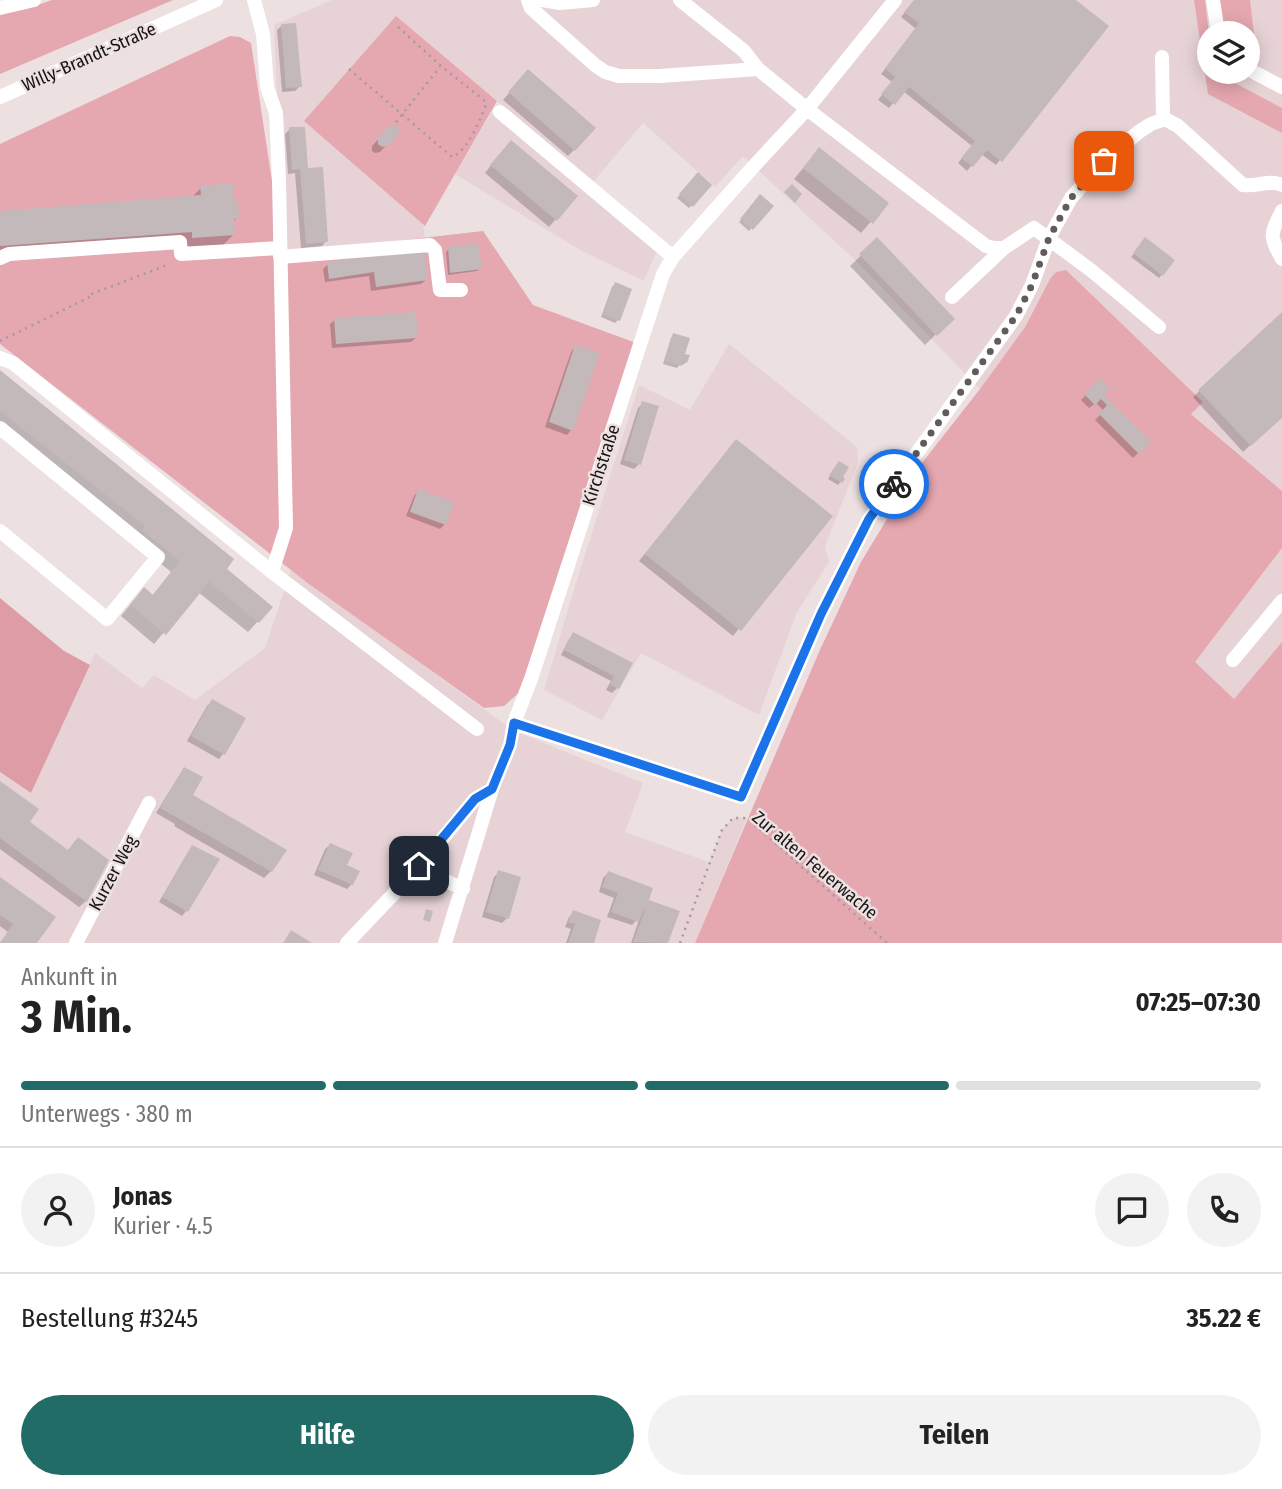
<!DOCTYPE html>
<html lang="de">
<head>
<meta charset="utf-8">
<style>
	body { margin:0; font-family:"Fira Sans Condensed",sans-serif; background:#f2f2f2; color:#222; height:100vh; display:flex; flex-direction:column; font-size:26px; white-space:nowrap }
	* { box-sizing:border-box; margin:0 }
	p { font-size:23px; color:#767676 }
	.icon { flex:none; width:38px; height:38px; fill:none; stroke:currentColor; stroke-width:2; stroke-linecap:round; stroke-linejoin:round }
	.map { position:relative; height:943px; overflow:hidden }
	.drawer { display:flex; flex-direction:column; background:#fff; flex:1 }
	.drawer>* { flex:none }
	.fabs { position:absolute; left:1197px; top:21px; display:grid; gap:14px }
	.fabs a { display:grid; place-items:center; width:63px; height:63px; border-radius:50%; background:#fff; box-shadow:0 4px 18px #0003; font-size:35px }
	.pin { position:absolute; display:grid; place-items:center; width:60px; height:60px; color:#fff; margin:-30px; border-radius:14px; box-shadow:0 4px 10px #0006 }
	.courier { position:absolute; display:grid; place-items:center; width:70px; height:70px; margin:-35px; border:5px solid #1a73e8; border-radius:50%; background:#fff; color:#222; box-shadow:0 2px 9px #0007 }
	.overview em { font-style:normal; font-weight:700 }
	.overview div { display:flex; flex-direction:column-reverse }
	.overview { display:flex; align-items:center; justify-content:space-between; height:119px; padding:0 21px }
	h1 { font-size:46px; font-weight:700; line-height:52px }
	.bar { display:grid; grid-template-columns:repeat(4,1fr); gap:10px 7px; align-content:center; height:84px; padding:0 21px }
	.bar i { height:9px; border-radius:5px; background:#e0e0e0 }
	.bar .on { background:#226c67 }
	.bar p { grid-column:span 4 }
	.line { display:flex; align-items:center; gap:18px; padding:0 21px; border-top:2px solid #e0e0e0 }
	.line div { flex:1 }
	.round { display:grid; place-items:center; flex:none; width:74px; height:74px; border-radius:37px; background:#f2f2f2 }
	.cta { display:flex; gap:14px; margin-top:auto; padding:14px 21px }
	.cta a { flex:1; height:80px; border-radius:42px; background:#226c67; color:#fff; font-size:28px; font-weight:700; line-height:80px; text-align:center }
	.cta a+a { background:#f2f2f2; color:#222 }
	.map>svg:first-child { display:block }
	.built { fill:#e7d3d6; fill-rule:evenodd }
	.green { fill:#e5a7b0 }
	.forest { fill:#de9ca6 }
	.shadow { fill:#0003 }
	.building { fill:#c4b9ba }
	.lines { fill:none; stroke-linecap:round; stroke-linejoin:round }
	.path { stroke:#a49b9c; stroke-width:2.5; stroke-dasharray:2 5; stroke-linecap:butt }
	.minor { stroke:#fff; stroke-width:14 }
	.done { stroke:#625b5c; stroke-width:7; stroke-dasharray:0 12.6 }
	.route { stroke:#1a73e8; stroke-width:9 }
	.labels { text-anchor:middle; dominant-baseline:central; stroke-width:5; stroke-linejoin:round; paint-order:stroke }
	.street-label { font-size:18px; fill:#181414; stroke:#ece0e1 }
</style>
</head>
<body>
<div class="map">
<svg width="1282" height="943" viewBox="0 0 1282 943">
	<rect width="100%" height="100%" fill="#ece0e1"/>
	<path class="built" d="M332,0H1282V491L1191,413L1203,402L1066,270L1050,279L1025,327L980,389L857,262L743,156L715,187L643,123L593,182L396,16L425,238L283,254L274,25ZM1209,33H1248V72H1209Z
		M491,113L657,250L644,281L580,250L455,174Z
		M729,344L857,447L858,463L825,546L829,562L797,612L759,715L641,653L602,720L544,690L575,586L639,385L690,410Z
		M1282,548V642L1234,699L1194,662Z
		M291,570L514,731L643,783L625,832L709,862L722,830L733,818H747L695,943H0V772L31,793L95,653L142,688L154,675L195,700L265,648Z"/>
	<path class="green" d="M52,0H173L0,74V14L26,9Z
		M1194,0H1205L1209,35V58L1206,57L1209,72H1214L1282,108V133L1208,94Z
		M1219,0H1250L1258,67L1248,61V33H1225Z
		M396,16L497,101L425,226L304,121Z
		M230,36L240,37L251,43L283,254L483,231L533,305L636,343L522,690L504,706L484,708L309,584L0,344V144Z
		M1066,270L1203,402L1191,414L1282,491V548L1195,662L1234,699L1282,642V943H695L819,652L861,562L918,468L980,389L1025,327L1050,279L1056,272Z"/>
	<path class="forest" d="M0,598L64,651L90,665L31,793L0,772Z"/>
	<path class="shadow" d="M915,0H1073L1000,160L996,165L981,154L967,171L958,163L972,146L903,91L889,108L878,100L892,82L881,74L916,29L901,17Z
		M281,26L300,86L295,91L282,92L277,30Z
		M522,78L574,150L568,156L503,100Z
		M390,127L397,134L380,152L375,153L372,151V146Z
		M290,129L307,169L326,241L322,246L301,248L295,173L288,174L285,134Z
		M504,149L575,197L549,227L485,173Z
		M810,160L886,204L861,233L794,179Z
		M698,175L710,185L689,208L677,198Z
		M201,188L232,202L237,217L233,222L234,234L223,245L0,255V212L191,198Z
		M761,197L771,206L749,231L739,222Z
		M877,240L952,318L925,345L850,266Z
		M1143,242L1173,261L1159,278L1131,257Z
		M449,249L480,268L477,271L448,275L446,252Z
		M328,264L426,280L421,284L371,291L369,276L325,282L323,269Z
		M615,284L618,320L615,323L601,317L612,287Z
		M1282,315V416L1243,452L1193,397Z
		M335,320L416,338L411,342L332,348L330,324Z
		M674,335L686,362L683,365L680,364L677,368L663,364L671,338Z
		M575,347L571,430L567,435L545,427L571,352Z
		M0,372L224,569L271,607L248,632L198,592L154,644L121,616L134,600L152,596L171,572L0,429Z
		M1100,381L1102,395L1149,442L1133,458L1095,420L1104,411L1096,403L1089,408L1081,400Z
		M643,403L639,464L634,469L620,464L638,408Z
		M730,448L830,516L733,636L639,561Z
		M836,466L840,478L843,479L838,485L828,479Z
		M418,491L445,524L440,529L406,516L414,496Z
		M574,634L631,663L617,688L612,693L606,690L611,681L561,655L569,639Z
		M212,701L223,754L219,759L187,741L207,706Z
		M185,769L191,796L271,871L264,878L174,826L175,824L156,813L180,774Z
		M0,783L27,823L67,851L78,839L86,901L79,907L0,849Z
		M330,845L345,866L357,872L352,884L347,889L314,875L325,849Z
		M193,847L217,859L186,911L182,916L159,902L188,852Z
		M499,872L507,918L502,923L482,917L494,877Z
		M608,873L646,901L678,912L666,943H631L640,917L632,925L607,917L614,898L599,892L603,878Z
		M0,879L35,943H0L8,932L0,926Z
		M574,912L592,943H566L571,929L565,927L569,917Z"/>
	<path class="building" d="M914,0H1076L1109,26L1002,162L987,150L973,167L961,158L975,141L909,87L895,105L881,94L895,77L885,68L919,23L904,12Z
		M296,23L302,87L286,88L281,24Z
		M528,69L596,128L575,151L508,92Z
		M394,124L400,130L397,132L400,134L388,146L382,147L378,144V137L390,125L392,127Z
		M289,127H305L308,168L323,167L328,242L306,244L300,169L292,170Z
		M511,140L578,196L557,221L490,165Z
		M819,147L889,203L873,224L803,168Z
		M698,172L712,185L693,207L679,194Z
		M233,183L234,201L238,200L239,218L234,219L235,235L192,238V232L0,246V211L201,195L200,186Z
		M792,184L802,194L795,203L784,192Z
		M760,194L774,206L753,230L740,219Z
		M877,237L955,319L937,336L859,254Z
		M1145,237L1175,260L1163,276L1133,253Z
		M478,243L482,269L450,273L448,247Z
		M424,249L428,280L376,287L374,272L329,279L327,262Z
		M615,282L632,289L620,321L603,314Z
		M416,312L418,338L336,344L334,318Z
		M1282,312V418L1251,446L1198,390Z
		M673,333L690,338L685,354L690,355L687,363L683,361L681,366L664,361Z
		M575,345L600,353L573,431L549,422Z
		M0,370L234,559L227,569L273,607L259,623L209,582L166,635L130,605L144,587L153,595L180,561L142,530L145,526L0,411Z
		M1100,378L1110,389L1104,395L1151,442L1139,454L1099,414L1107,405L1101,399L1095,405L1084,394Z
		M642,401L659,406L641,465L624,460Z
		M736,439L833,516L741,631L645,554Z
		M839,461L849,467L843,477L845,479L842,483L829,475Z
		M418,489L454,502L446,525L410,512Z
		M573,632L633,663L619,689L610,685L614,676L564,650Z
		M212,699L246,718L225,755L191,736Z
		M184,767L203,777L193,795L287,850L272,872L160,808Z
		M0,781L39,809L30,822L68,850L78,837L109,860L87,902L0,838Z
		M330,843L353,853L347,865L360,871L353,885L318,870Z
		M192,845L220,859L188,912L162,897Z
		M498,870L521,877L509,919L486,912Z
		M608,871L653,888L649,900L680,911L668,943L633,942L647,905L638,922L611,912L618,893L602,887Z
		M0,877L56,917L37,943H0L13,924L0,915Z
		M426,909L433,911L430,922L423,920Z
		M573,910L601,920L594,943H568L575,924L568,922Z
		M291,930L312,943H283Z"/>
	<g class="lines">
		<path class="path" d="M398,27L441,66L486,102
			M349,69L452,157C468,151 481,118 487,102
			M396,122L440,67
			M0,341L90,297L89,295L170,264
			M680,943L722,830L733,818H747L887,943"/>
		<path class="minor" d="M254,0L263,34L267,87L276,113L279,179L286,528L272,572
			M528,0L531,8L541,17L595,65L605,72L619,76H660L758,69
			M542,0L560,3L593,0
			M680,0L744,51L758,69L807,109L986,246L994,248H1004L1034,228L1092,271L1159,327
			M1213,0L1218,33
			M0,8L34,0
			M1162,57L1163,119
			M1248,69L1282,87
			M0,97L216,0
			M500,112L673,257
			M1282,211C1270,235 1269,235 1282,259
			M280,257L430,245L435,250L440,290H461
			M0,258L9,254L180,242L181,254L280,248
			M952,297L1004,248
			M0,358L13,363L272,572L477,729
			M0,428L158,557L107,619L0,531
			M1233,660L1282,601
			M514,723L741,797L821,614L869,519L1016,316L1032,285L1049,238L1071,198L1104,161L1140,131L1151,124L1165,119L1178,126L1243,185C1257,187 1270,179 1282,185
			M420,866L427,872L463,889
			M76,943L149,803
			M347,943L420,866L475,799L492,789
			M445,943L492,789L510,745L514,723L531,679L663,274L673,257L753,167L807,109L895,0"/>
	</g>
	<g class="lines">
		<path class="done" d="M894,484L1016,316L1032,285L1049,238L1071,198L1104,161"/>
		<path class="route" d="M419,866L475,799L492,789L510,745L514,723L741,797L821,614L869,519L894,484"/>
	</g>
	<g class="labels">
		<g class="street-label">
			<text transform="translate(89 57) rotate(-24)">Willy-Brandt-Straße</text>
			<text transform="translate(601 465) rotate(-72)">Kirchstraße</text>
			<text transform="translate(815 865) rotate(40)">Zur alten Feuerwache</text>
			<text transform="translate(113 873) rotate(-62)">Kurzer Weg</text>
		</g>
	</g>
</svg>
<div class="fabs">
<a><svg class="icon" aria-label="layers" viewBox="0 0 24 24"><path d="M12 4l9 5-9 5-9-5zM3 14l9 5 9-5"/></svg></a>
</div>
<div class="pin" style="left:1104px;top:161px;background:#ea580c"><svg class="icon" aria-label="bag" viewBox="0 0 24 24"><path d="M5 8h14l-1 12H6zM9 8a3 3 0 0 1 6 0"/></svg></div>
<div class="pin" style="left:419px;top:866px;background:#1f2937"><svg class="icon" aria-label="home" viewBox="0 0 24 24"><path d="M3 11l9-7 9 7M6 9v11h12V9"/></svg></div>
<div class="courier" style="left:894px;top:484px"><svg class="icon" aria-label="bike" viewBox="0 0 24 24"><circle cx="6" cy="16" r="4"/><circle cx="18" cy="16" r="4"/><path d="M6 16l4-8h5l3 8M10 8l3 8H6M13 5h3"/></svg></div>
</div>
<section class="drawer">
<div class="overview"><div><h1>3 Min.</h1><p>Ankunft in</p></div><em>07:25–07:30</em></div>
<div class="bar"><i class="on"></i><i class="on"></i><i class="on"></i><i></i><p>Unterwegs · 380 m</p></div>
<div class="line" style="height:126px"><a class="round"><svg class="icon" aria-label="person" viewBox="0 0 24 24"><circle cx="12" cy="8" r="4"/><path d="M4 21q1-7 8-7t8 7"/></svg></a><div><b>Jonas</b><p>Kurier · 4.5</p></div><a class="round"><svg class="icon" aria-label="chat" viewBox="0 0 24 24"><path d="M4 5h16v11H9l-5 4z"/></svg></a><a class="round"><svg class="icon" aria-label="phone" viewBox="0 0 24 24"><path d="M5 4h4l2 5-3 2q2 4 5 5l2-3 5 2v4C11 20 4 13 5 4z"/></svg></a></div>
<div class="line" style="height:91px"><div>Bestellung #3245</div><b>35.22 €</b></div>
<div class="cta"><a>Hilfe</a><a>Teilen</a></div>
</section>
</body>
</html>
